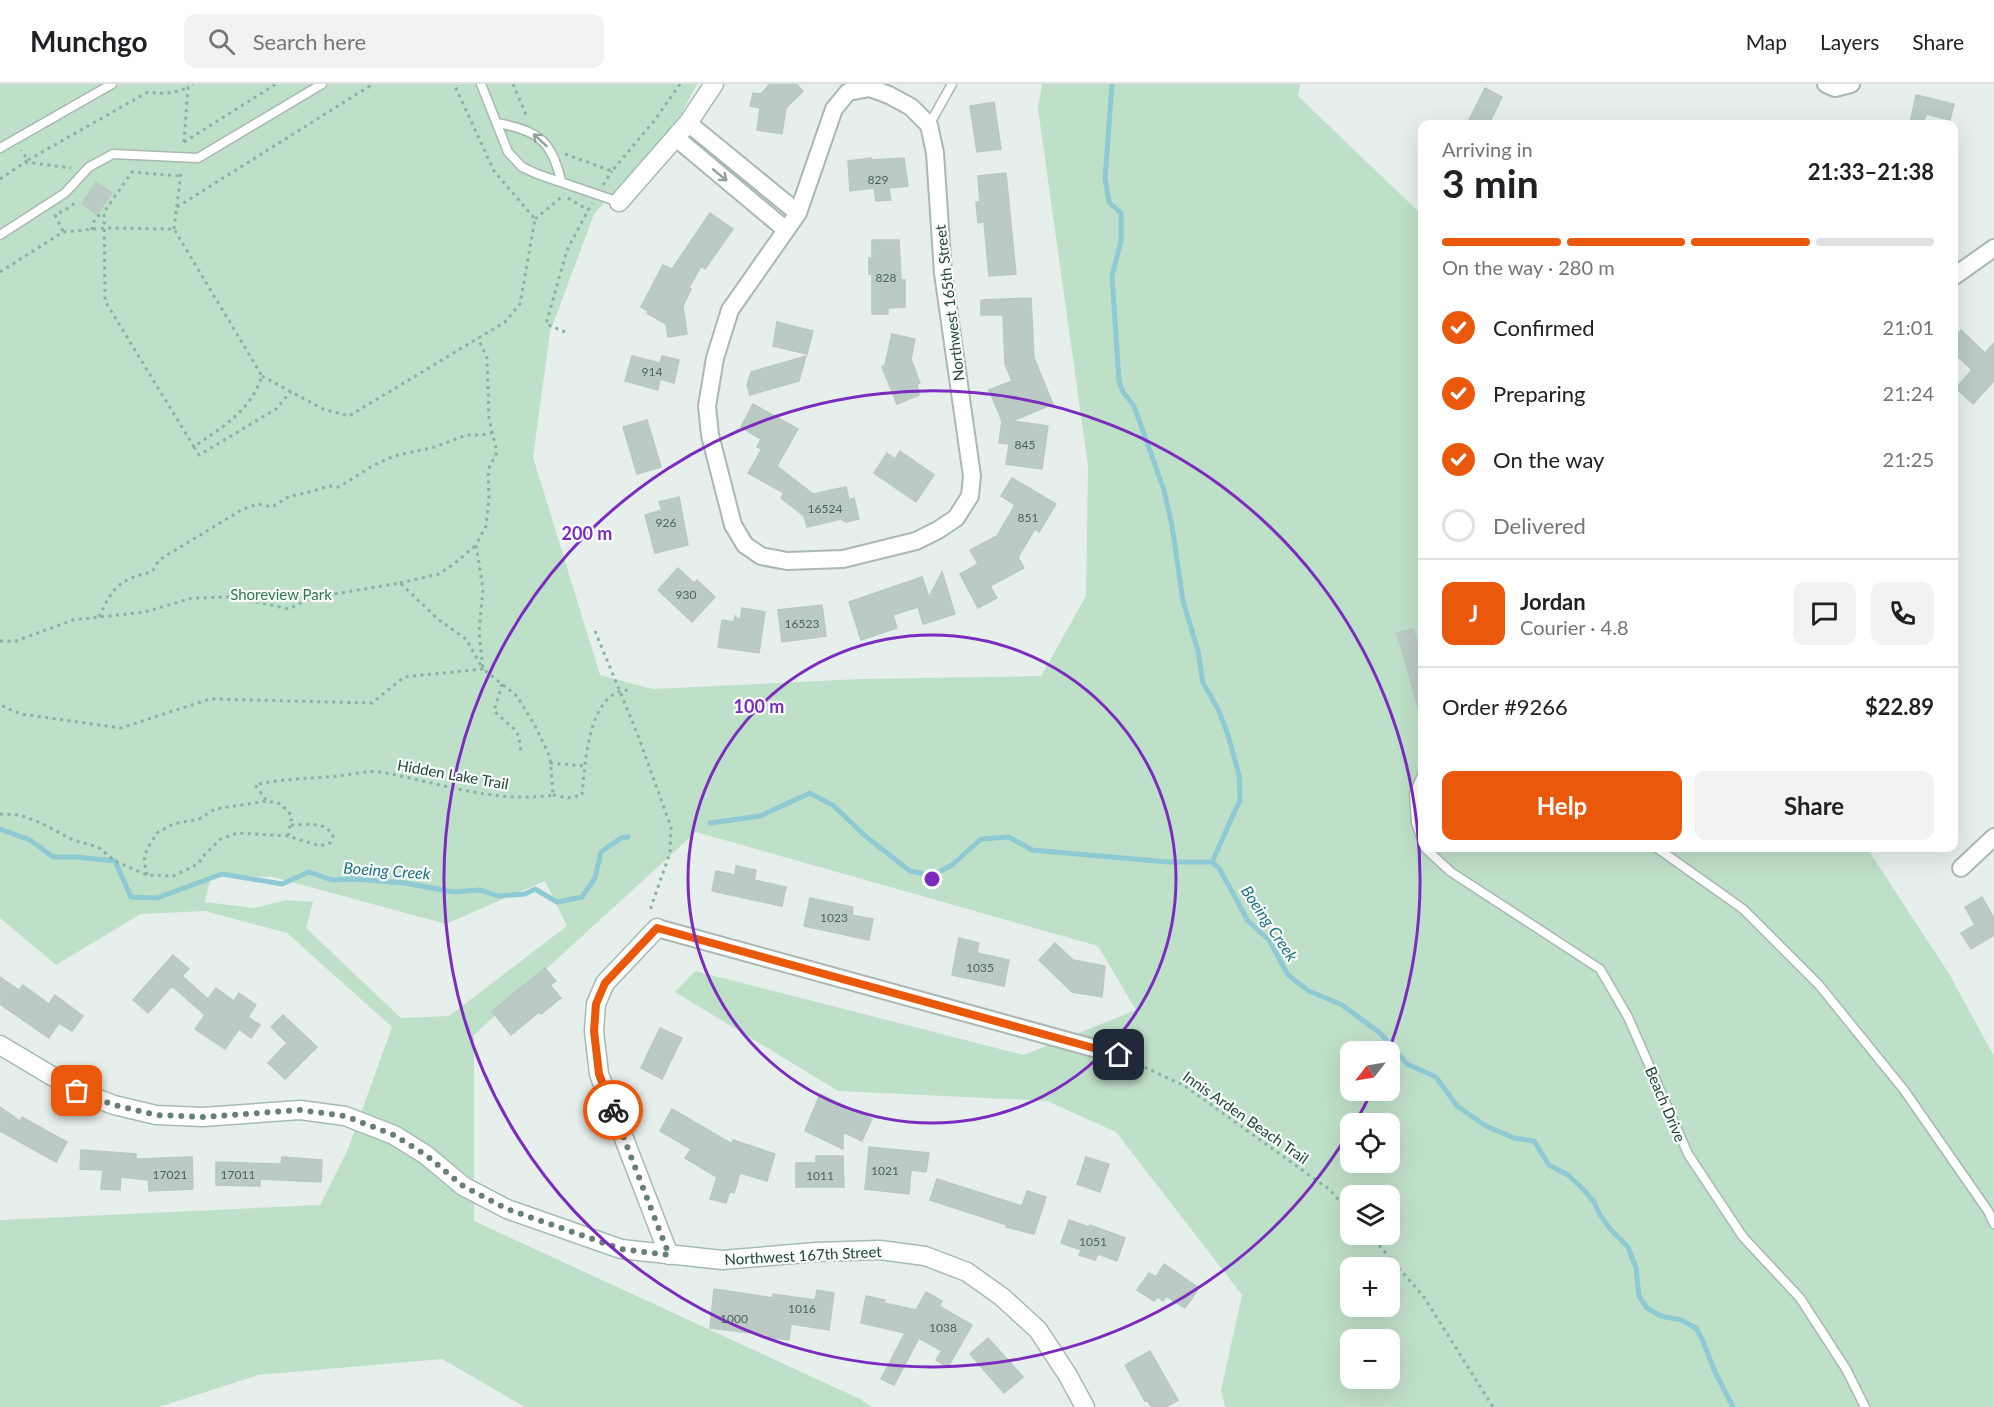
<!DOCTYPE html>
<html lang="en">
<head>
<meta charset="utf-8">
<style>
	body { margin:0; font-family:Lato,sans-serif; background:#f2f2f2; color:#202124; height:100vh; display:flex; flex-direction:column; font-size:22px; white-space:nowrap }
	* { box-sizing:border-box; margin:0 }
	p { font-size:20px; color:#757577 }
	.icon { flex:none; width:33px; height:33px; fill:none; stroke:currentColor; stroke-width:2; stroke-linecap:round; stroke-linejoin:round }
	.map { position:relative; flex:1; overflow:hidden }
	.details { position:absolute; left:1418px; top:36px; width:540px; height:732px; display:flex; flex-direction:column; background:#fff; border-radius:12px; box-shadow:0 6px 24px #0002 }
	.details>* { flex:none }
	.needle { width:39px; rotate:239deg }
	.controls { position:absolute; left:1340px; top:957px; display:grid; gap:12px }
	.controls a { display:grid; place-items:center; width:60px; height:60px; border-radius:12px; background:#fff; box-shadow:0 6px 24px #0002; font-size:30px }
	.pin { position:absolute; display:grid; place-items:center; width:51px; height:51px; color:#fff; margin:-26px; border-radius:12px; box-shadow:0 3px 9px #0006 }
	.courier { position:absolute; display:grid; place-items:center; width:60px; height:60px; margin:-30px; border:4px solid #ea580c; border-radius:50%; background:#fff; color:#222; box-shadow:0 2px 8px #0007 }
	.headline em { font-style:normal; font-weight:700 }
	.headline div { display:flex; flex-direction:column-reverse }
	.headline { display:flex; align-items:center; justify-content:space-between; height:102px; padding:0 24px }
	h1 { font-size:39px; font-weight:700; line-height:45px }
	.bar { display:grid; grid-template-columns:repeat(4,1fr); gap:9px 6px; align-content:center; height:72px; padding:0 24px }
	.bar i { height:8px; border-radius:4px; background:#e0e0e0 }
	.bar .on { background:#ea580c }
	.bar p { grid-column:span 4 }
	.line { display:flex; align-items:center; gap:15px; padding:0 24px; border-top:2px solid #e0e0e0 }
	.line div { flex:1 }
	.round { display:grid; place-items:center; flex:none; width:63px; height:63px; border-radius:12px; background:#f2f2f2 }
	ol { padding:0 24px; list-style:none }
	li { display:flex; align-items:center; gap:18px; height:66px }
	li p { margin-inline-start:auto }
	li .icon { padding:6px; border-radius:50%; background:#ea580c; color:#fff; stroke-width:4 }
	li:last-child { color:#757577 }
	li i { width:33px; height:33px; border:3px solid #e0e0e0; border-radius:50% }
	.button { display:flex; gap:12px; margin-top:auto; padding:12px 24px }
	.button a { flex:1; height:69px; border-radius:12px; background:#ea580c; color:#fff; font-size:24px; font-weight:700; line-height:69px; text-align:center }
	.button a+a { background:#f2f2f2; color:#202124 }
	header { display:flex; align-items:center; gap:36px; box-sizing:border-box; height:84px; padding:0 30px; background:#fff; border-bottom:2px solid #e0e0e0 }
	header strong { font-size:28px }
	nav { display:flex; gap:33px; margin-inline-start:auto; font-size:21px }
	.search { width:420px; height:54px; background:#f2f2f2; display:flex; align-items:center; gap:15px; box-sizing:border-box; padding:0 21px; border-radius:12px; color:#757577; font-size:22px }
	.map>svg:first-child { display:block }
	.green { fill:#bfe0c8; fill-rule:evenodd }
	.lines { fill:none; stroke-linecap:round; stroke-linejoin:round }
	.stream { stroke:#8ec9d4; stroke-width:5 }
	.building { fill:#bbcac4; stroke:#b8c9c2; stroke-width:1.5 }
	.lane-casing { stroke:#a8b8b2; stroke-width:11 }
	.street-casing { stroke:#a8b8b2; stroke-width:20 }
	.secondary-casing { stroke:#a4bbb3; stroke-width:21 }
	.path { stroke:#86b3a5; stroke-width:3; stroke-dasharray:3 4.5; stroke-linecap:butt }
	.lane { stroke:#fff; stroke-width:8 }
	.street { stroke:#fff; stroke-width:16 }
	.secondary { stroke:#fff; stroke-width:18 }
	.oneway { stroke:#92a09c }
	.done { stroke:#687f78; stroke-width:6; stroke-dasharray:0 10.8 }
	.route { stroke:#ea580c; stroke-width:8 }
	.ring { fill:none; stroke:#7b2cbf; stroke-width:3 }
	.labels { text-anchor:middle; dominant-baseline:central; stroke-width:4.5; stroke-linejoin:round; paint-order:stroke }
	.number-label { font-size:12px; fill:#4a645c }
	.street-label { font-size:15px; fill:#24423a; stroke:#f7fbf9 }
	.park-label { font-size:15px; fill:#2d7a4b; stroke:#f7fbf9 }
	.water-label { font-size:16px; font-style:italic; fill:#1c6f80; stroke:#f7fbf9 }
	.centre { fill:#7b2cbf; stroke:#f7fbf9; stroke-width:3 }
	.ring-label { font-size:18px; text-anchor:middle; font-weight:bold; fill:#7b2cbf; stroke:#f7fbf9; stroke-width:4.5; stroke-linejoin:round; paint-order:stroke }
</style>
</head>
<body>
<header>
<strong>Munchgo</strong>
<div class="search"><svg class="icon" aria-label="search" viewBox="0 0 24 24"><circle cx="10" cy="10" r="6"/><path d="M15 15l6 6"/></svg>Search here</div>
<nav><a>Map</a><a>Layers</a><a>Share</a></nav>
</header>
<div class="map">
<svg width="1994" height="1323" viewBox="0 0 1994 1323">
	<rect width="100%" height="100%" fill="#e6efeb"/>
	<path class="green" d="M0,0H697L676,40L594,130L550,248L533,373L600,591L653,605L860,595L1041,592L1086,512L1088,382L1038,25L1042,0H1300L1298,12L1422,131V764H1867L1948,888L1994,972V1323H1225L1221,1306L1242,1211L1116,1048L1047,1017L838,1007L675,908L695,887L1024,971L1136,926L1098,862L696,748L474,951V1137L860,1315L872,1323H525L442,1275L258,1291L159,1323H0V1136L320,1121L348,1065L392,943L287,849L205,827L141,830L56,881L0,834ZM211,792L273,793L446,840L545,797L567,842L449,932L401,934L306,844L313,818L286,816L254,824L205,818ZM1350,968H1389V1006H1350ZM1350,1040H1389V1078H1350ZM1350,1112H1389V1150H1350ZM1350,1184H1389V1222H1350ZM1350,1256H1389V1294H1350Z"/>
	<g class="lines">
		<path class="stream" d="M1112,0L1105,95L1109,118L1121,129V157L1112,192L1119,297L1123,308L1134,322L1164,406L1172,442L1183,517L1198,567L1203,599L1218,625L1228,651L1239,691L1240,716L1212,778
			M710,739L760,732L810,709L834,722L864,751L910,787L925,790L939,788L952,781L981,755L1009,753L1032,766L1168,778H1212L1219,784L1248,837L1269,856L1288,891L1309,907L1342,921L1380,949L1407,980L1436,993L1457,1022L1486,1042L1514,1054L1534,1057L1549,1081L1568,1091L1582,1104L1594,1118L1600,1131L1611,1146L1628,1163L1636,1184L1639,1212L1647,1224L1661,1232L1681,1236L1696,1244L1703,1257L1714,1286L1733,1323
			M0,745L30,756L53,773H76L115,777L131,813L157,814L222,790L282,800L309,788L332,796L355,795L405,799L453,808L480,806L498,812L525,810L535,805L557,818L582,813L595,794L601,768L621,754L628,753"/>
	</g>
	<path class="building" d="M770,0H796L803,7L786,24L782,50L757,46L760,24L750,22L753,9L761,10Z
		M1485,4L1502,13L1489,40H1467Z
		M1916,11L1954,20L1950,36L1926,30L1923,40H1910Z
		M994,18L1001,65L977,68L970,22Z
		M871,74V76L904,74L908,102L889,104L891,116L876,117L874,104L850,107L848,77Z
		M1006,89L1016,190L989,192L984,138L978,139L976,118H980L978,92Z
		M96,98L112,109L97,131L82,120Z
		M710,129L733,145L705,185L701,182L689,204L691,205L683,222L687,250L668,253L666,240L647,229L648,227L641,223L663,181L672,185Z
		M872,156H899L901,196H905V223L888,224V230H872V190H869V174H872Z
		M1031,214L1034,274L1053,320L1012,337L1048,342L1042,385L1006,380L1009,360L999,359L1002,337L989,306L1012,297L1005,280L1003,231H981V216Z
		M777,238L813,247L807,270L773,262Z
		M1961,246L1985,269L1994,259V297L1973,320L1956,304L1972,286L1953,268V254Z
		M892,250L915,255L911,275L920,299L917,300L919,311L897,320L882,283L885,281Z
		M632,272L660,279L662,272L679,276L674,299L660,295L658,306L625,297Z
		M806,272L799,297L750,311L747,301L751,288Z
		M753,320L798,345L777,382L813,410L846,403L849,416L854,414L859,435L846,438L841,435L807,443L804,432L781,414L784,409L748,389L762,365L757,363L761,355L741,343Z
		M647,336L661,383L637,390L623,343Z
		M900,367L934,391L916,418L874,389L887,369L895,375Z
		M1012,394L1056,420L1039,448L1035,445L1018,473L1024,484L990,502L997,514L978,524L960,490L978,480L970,466L997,452L1015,421L1001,412Z
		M679,413L688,461L655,469L645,431L662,426L659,418Z
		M678,484L694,499L697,496L715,513L692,538L658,506Z
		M942,488L955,530L923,540L918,523L893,531L897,544L861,556L849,518L922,493L929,513Z
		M822,521L826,552L782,558L778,526Z
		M742,524L765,528L759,569L718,563L722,536L734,538L735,532L740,537Z
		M1413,545L1422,574V622L1418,623L1397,549Z
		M736,782L756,786L754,796L786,803L782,822L712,807L716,787L735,791Z
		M1982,813L1994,834V851L1971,865L1961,849L1975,841L1965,823Z
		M810,814L853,823L852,831L873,835L869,856L804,842Z
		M959,854L979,859L977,869L1009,876L1004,902L952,891Z
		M1055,859L1073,876L1105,882L1102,913L1072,908L1039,876Z
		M173,871L189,885L182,892L208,915L216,904L234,917L239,909L256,921L248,933L260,941L251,954L239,945L225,965L195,945L205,931L172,902L148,929L133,916Z
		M545,884L556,897L550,901L561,914L541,930L539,928L511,951L492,927Z
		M0,893L19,906L23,901L49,920L55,911L83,932L72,947L59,939L49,954L0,920Z
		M283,931L317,963L285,995L268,979L287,959L271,943Z
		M660,944L682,954L662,995L641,984Z
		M820,1010L872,1035L862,1057L843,1048V1065L805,1047Z
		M0,1023L20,1037L22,1033L67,1058L56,1078L0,1047Z
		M672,1025L732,1060L733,1056L775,1070L767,1097L740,1089L734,1109L730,1107L726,1119L710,1115L717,1093L685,1074L691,1065L660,1047Z
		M869,1063L929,1069L926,1088L911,1086L909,1110L865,1105Z
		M81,1066L136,1070V1075L192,1073L193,1105L149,1107L148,1096L121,1093L120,1106L101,1105L103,1086L80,1085Z
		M816,1072H843L844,1103H796V1079H816Z
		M282,1073L322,1076L321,1098L260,1095V1102L216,1101V1078L281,1080Z
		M1086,1073L1109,1080L1100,1108L1077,1100Z
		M937,1095L1022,1122L1027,1107L1046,1113L1034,1150L1006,1143L1007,1141L930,1116Z
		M1069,1136L1089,1143L1090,1141L1125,1154L1117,1177L1098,1170L1095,1176L1079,1171L1081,1166L1061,1159Z
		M1164,1180L1199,1204L1185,1224L1166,1212L1163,1217L1158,1213L1154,1217L1137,1206L1149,1189L1156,1193Z
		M714,1205L773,1214V1210L815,1216L817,1206L834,1209L829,1246L791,1240L789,1256L768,1253V1251L710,1244Z
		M926,1208L942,1217L939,1222L972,1241L948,1283L936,1276L942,1267L919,1254L894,1301L881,1295L905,1249L861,1239L866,1212L885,1216L884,1219L916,1226Z
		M988,1254L1023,1293L1004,1309L970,1270Z
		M1150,1267L1178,1316L1166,1323H1152L1147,1316L1145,1317L1125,1281Z"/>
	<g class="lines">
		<defs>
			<path id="lane" d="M481,0L508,68L522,83L537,90L619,118
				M497,39C537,46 552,56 561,97
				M929,41L952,0
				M0,64L112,0
				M0,151L65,109L89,83L113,70L198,74L322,0
				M1422,691L1414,710L1416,739L1422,755
				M1425,764L1451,788L1600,885L1628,933L1688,1070L1743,1153L1800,1214L1846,1285L1865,1323
				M1657,764L1743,825L1819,901L1904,1006L1988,1127L1994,1140"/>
			<path id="street" d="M1826,0L1835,4L1851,0
				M870,4L889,11L911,23L929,41L935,69L943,189L972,392L970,412L956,434L938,446L916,457L843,475L787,477L761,472L745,461L733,441L710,351L707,322L715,274L730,226L798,129L834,25L848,8Z
				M688,39L798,129
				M675,53L786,146
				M1953,193L1994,164
				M1961,784L1994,753
				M657,844L1119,971"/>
			<path id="secondary" d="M619,118L688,39L714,0
				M657,844L605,899L596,920L594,947L599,990L669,1171
				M0,961L77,1007L114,1021L156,1031L203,1033L300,1026L345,1032L394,1051L426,1071L463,1102L507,1125L621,1165L722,1176L816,1168L880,1166L925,1172L967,1188L1002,1213L1038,1246L1067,1290L1085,1323"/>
		</defs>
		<use href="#lane" class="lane-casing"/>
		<use href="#street" class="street-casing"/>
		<use href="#secondary" class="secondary-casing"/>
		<path class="path" d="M513,0L527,33
			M184,58L276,0
			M184,58L188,3L193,0
			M565,70L612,87L654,37L680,0
			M28,76L148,8C163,10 174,10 188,3
			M25,78L71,84
			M0,95L28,76L21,66
			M603,101L612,87
			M568,114L588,126
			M177,123L373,0
			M535,135L564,111
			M174,145L181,88
			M92,146C92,137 97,132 104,128
			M63,147L55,131L72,122L75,118
			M0,188L63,148L105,144L174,145L262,292C250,328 223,342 194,363L105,217L104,128L132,88L180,92
			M565,248L546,240L567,166L592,119
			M262,292L323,325L349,332L505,238L520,220L535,135L494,87L454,0
			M194,363L199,371L276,325L291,307
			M400,499L439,490L455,479L476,461
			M99,533C113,503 119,495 152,488L159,476L243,425L258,420L272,423L290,412L306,409L329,402L339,403L374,381L394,372L435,363L466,351H482L491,349
			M595,547L637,649L671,743L670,769L651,823L653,828
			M0,557H16L73,536L145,528L192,514L233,513L289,525L311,514L400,499L439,536L466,555L483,585L404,593L372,619L210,615L121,644L21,630L0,621
			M502,600L494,627L514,645L519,652L521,667
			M550,679L585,682
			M553,711L568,714L582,711C585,680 588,607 629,606
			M0,730L20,731L41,739L73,756L98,763L115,777L147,791L173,792L198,780L205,770L221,755L237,749L288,752L320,762L330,759L333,752C325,736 306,741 290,741
			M288,752L292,732L281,720L267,717L255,701C283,694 310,695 338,692C351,691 367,686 380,688C437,698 494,720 553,711L550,673L535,642L517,612L483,585L479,548L483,505L476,461L486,442L489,414L488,386L497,368L489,335L487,274L478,254
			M147,791L144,776L147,765L157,749L173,740L199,735L215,725L267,717
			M1131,977L1185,1002L1330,1106L1350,1129
			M1369,1150L1424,1213L1493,1323"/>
		<use href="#lane" class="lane"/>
		<use href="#street" class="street"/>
		<use href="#secondary" class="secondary"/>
	</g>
	<defs><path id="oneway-shaft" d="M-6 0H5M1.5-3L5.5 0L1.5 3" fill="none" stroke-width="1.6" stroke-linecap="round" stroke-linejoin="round" transform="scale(1.5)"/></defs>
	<g class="oneway">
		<use href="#oneway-shaft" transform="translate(540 56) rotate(-137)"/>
		<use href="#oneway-shaft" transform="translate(720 91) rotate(40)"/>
	</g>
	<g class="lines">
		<path class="done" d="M77,1007L114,1021L156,1031L203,1033L300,1026L345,1032L394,1051L426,1071L463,1102L507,1125L621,1165L669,1171L613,1026"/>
		<path class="route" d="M613,1026L599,990L594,947L596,920L605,899L657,844L1119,971"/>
	</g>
	<g class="ring">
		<circle cx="932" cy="795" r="244"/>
		<path d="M1371 1009A488 488 0 0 1 1355 1039M1348 1050A488 488 0 1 1 1389 966"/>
	</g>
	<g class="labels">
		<g class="number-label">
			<text x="878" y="95">829</text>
			<text x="886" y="193">828</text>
			<text x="652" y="287">914</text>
			<text x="1025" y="360">845</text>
			<text x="825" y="424">16524</text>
			<text x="1028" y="433">851</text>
			<text x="666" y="438">926</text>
			<text x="686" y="510">930</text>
			<text x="802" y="539">16523</text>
			<text x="834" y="833">1023</text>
			<text x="980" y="883">1035</text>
			<text x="885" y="1086">1021</text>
			<text x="170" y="1090">17021</text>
			<text x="238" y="1090">17011</text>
			<text x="820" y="1091">1011</text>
			<text x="1093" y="1157">1051</text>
			<text x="802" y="1224">1016</text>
			<text x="734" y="1234">1000</text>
			<text x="943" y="1243">1038</text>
		</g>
		<g class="street-label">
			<text transform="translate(949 219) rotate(-97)">Northwest 165th Street</text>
			<text transform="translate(453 690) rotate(10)">Hidden Lake Trail</text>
			<text transform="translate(1666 1020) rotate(67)">Beach Drive</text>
			<text transform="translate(1246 1033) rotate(35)">Innis Arden Beach Trail</text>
			<text transform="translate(803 1171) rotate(-3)">Northwest 167th Street</text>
		</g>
		<g class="park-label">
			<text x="281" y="510">Shoreview Park</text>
		</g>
		<g class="water-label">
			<text transform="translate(387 786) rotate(4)">Boeing Creek</text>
			<text transform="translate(1270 839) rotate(56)">Boeing Creek</text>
		</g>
	</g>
	<circle cx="932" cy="795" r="9" class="centre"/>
	<g class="ring-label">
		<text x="587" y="456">200 m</text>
		<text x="759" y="629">100 m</text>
	</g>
</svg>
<div class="controls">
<a><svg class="needle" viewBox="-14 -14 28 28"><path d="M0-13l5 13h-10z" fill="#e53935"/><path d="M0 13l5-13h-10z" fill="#757577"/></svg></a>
<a><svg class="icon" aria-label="locate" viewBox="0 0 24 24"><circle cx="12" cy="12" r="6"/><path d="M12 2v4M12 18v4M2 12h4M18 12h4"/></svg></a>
<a><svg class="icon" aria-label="layers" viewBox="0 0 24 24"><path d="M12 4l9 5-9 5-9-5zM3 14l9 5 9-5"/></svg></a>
<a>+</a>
<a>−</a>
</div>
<div class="pin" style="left:77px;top:1007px;background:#ea580c"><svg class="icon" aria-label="bag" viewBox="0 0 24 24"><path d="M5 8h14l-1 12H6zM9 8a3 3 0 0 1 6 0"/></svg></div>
<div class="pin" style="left:1119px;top:971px;background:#1f2937"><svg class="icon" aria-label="home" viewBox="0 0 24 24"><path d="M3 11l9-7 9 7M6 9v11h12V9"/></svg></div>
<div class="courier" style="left:613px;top:1026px"><svg class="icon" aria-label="bike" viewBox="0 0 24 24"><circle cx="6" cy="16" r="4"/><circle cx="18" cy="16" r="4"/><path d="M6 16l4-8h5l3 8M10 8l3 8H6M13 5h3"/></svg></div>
<section class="details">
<div class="headline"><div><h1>3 min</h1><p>Arriving in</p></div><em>21:33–21:38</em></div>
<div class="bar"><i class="on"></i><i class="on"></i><i class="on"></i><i></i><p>On the way · 280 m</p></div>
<ol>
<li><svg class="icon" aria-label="check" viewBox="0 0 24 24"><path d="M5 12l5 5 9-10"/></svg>Confirmed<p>21:01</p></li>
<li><svg class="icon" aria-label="check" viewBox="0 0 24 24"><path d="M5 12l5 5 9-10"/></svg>Preparing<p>21:24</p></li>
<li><svg class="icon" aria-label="check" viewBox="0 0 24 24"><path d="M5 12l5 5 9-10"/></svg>On the way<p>21:25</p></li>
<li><i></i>Delivered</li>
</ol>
<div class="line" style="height:108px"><b class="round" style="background:#ea580c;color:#fff">J</b><div><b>Jordan</b><p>Courier · 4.8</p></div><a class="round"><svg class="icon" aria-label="chat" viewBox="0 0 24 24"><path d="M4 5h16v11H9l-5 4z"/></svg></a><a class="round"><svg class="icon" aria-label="phone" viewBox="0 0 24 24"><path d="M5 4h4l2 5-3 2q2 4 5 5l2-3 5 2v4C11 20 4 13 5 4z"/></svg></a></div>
<div class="line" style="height:78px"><div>Order #9266</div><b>$22.89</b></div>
<div class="button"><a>Help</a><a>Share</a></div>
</section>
</div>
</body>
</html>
